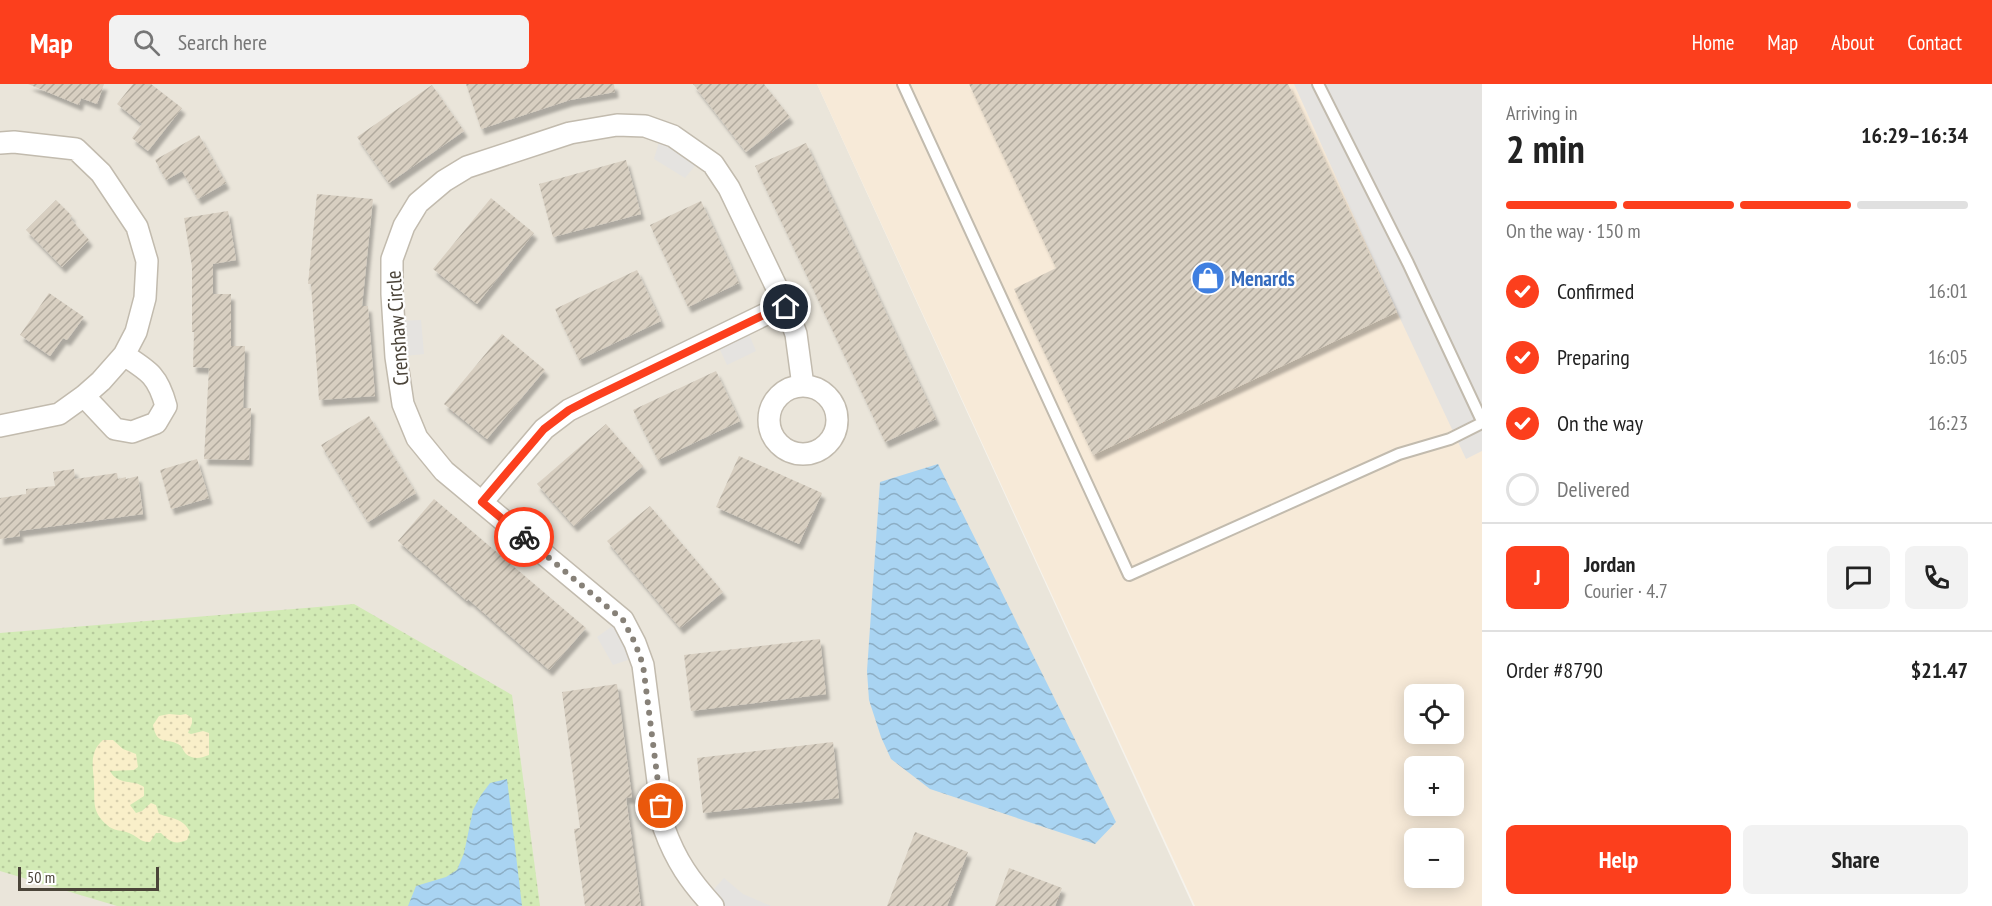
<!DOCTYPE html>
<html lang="en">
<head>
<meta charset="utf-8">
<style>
	body { margin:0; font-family:"PT Sans Narrow",sans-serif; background:#f2f2f2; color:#222; height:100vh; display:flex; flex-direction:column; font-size:22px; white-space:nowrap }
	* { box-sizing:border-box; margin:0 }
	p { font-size:20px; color:#767676 }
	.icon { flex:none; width:33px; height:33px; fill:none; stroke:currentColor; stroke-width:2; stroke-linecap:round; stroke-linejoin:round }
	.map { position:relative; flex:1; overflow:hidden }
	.panel { display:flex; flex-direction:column; background:#fff; width:510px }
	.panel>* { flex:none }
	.fabs { position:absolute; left:1404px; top:600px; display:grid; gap:12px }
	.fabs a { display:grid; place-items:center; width:60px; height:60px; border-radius:9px; background:#fff; box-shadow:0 3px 15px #0003; font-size:30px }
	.scale { position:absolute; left:18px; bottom:15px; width:141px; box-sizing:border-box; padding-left:6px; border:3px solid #4b4439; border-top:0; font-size:16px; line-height:21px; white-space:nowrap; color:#4b4439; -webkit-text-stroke:4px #fff; paint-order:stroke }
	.pin { position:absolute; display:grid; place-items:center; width:51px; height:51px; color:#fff; margin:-26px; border:3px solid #fff; border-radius:50%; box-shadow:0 2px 6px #0007 }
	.courier { position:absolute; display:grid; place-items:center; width:60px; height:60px; margin:-30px; border:4px solid #fc3f1d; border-radius:50%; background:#fff; color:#222; box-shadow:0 2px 8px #0007 }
	.headline em { font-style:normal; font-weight:700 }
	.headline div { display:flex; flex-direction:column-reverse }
	.headline { display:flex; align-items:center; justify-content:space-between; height:102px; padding:0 24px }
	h1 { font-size:39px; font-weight:700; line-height:45px }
	.bar { display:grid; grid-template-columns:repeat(4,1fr); gap:9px 6px; align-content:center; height:72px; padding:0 24px }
	.bar i { height:8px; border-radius:4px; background:#e0e0e0 }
	.bar .current { background:#fc3f1d }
	.bar p { grid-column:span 4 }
	.line { display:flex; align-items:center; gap:15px; padding:0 24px; border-top:2px solid #e0e0e0 }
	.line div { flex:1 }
	.round { display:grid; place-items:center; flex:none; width:63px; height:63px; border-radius:9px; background:#f2f2f2 }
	ol { padding:0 24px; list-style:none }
	li { display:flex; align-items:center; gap:18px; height:66px }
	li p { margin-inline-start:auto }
	li .icon { padding:6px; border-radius:50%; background:#fc3f1d; color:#fff; stroke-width:4 }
	li:last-child { color:#767676 }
	li i { width:33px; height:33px; border:3px solid #e0e0e0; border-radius:50% }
	.primary-button { display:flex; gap:12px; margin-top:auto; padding:12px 24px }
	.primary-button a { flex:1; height:69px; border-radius:9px; background:#fc3f1d; color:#fff; font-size:24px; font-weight:700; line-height:69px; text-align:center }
	.primary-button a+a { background:#f2f2f2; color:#222 }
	header { display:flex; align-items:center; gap:36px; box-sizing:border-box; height:84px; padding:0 30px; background:#fc3f1d; color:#fff }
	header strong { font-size:28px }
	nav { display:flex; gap:33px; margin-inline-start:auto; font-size:21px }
	.search { width:420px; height:54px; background:#f2f2f2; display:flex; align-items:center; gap:15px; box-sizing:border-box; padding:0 21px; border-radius:9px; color:#767676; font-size:22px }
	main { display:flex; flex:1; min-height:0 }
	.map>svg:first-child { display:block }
	.residential { fill:#eae5da }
	.commercial { fill:#f7ead8; fill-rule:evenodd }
	.grass { fill:url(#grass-dots) }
	.sand { fill:url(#sand-dots) }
	.parking { fill:#e5e3e0 }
	.water { fill:url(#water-waves) }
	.building { fill:url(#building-hatch); filter:url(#shadow) }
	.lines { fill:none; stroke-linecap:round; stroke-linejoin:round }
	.lane-casing { stroke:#c2bbae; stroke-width:14 }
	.street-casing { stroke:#c2bbae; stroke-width:24 }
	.lane { stroke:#fff; stroke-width:10 }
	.street { stroke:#fff; stroke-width:21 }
	.done { stroke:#878178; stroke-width:6; stroke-dasharray:0 10.8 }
	.route { stroke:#fc3f1d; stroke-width:8 }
	.labels { text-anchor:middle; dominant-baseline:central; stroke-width:4.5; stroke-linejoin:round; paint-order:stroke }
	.shop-label { font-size:21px; font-weight:bold; fill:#366cbe; stroke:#fff; text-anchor:start }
	.street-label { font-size:21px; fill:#4b4439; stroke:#fff }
</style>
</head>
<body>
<header>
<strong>Map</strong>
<div class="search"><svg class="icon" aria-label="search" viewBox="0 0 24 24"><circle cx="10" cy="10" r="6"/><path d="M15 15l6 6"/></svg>Search here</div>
<nav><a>Home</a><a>Map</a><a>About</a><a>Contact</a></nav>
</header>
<main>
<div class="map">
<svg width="1482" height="822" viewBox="0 0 1482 822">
	<defs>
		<pattern id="grass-dots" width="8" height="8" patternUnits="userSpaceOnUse" patternTransform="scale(1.5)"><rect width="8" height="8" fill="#d2eab5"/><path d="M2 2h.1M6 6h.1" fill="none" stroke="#b6ca9c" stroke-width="1.8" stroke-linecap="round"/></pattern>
		<pattern id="sand-dots" width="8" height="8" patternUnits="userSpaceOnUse" patternTransform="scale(1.5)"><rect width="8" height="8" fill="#f9efc9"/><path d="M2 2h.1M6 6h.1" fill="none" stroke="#d7cead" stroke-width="1.8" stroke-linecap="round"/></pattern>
		<pattern id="water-waves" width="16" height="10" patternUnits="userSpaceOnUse" patternTransform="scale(1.5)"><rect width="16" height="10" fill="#a9d4f2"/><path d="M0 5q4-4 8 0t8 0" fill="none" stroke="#8caec5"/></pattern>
		<pattern id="building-hatch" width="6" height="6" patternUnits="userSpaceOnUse" patternTransform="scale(1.5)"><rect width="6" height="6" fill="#d8cfc1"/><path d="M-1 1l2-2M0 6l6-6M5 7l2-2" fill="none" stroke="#b1aa9e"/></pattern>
		<filter id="shadow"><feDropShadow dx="3.5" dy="6" stdDeviation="1.5" flood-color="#0004"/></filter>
	</defs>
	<rect width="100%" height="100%" fill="#f6f3ec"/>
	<path class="residential" d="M0,0H817L1193,822H0Z"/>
	<path class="commercial" d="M817,0H1482V822H1195ZM1414,610H1454V650H1414ZM1414,682H1454V722H1414ZM1414,754H1454V794H1414Z"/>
	<path class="grass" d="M354,520L512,611L540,822H117L0,787V549Z"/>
	<path class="sand" d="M169,630L180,631L186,630L192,634V639L188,649L191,650L203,647L209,649V671C202,674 193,676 186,670C184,668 183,665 181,662C168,652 157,664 153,641L159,632Z
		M103,656H113L123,665L136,670L138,683L134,686L110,687C118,702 134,695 144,703V712L130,721L136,729L142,727L151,719L156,721L159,730C173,735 183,734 190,748L187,756C175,761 170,758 161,749H156L150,758C141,759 137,752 129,749C122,746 113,747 107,741C91,727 95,717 94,699C93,682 89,668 103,656Z"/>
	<path class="parking" d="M1294,0H1482V367L1466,375L1397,228Z
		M662,48L703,72L685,94L654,75Z
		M421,236L424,270L396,273L394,237Z
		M745,241L756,267L727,281L715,255Z
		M622,535L640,572L613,581L597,553Z
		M724,794L743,810L771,822H713L706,814Z"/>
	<path class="water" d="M938,380L1116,738L1095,760L930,705L891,675L881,653L869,616L867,587L880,398Z
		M507,695L522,822H408L416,802L446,793L457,786L464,769L473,726L481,711L490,699Z"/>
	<path class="building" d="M28,0H104L97,20L81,14L79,21Z
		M133,0H151L182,24L148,67L132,54L142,40L117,20Z
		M466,0H614L615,8L570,16L481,45Z
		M693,0H764L790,33L746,68Z
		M969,0H1288L1397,228L1093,371L1014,205L1056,184Z
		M432,1L464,47L389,99L357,53Z
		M199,51L226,99L198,115L182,87L166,96L155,76Z
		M806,59L936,335L885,358L755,82Z
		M626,76L641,130L553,153L539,100Z
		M317,110L373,115L362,222H368L375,312L319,316L311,200H308Z
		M491,114L534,149L477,220L433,185Z
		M56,116L72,132L70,134L89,156L62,183L26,146Z
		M701,117L739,199L688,223L650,141Z
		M228,127L236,176L213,180V210H231V262H245L243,324H251L249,376L204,375L209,284L193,283L194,248H192V182L184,134Z
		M637,186L661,237L579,276L555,225Z
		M49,209L84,233L67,256L63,254L50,272L20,251Z
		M502,250L545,286L487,355L444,320Z
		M716,287L740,337L658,376L633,326Z
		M369,332L416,409L368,438L321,361Z
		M606,340L643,382L574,442L537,400Z
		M739,372L822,409L799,460L716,423Z
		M197,375L209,414L171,425L160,386Z
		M74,385L75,395L117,389L118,395L126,393V395L138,392L143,430L19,447L20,452L0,455V414L26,410V405L55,402L53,388Z
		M434,415L586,544L549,586L468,515L467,517L398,457Z
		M650,422L723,508L680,544L607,457Z
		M820,555L826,610L691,627L684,571Z
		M617,600L632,713L626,714L641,822H585L574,745L580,744L562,608Z
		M833,658L839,714L703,729L697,674Z
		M915,748L968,768L947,822H887Z
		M1009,784L1062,804L1055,822H995Z"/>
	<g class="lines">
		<defs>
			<path id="lane" d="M903,0L1129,491L1399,370L1450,355L1482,339
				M1318,0L1408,179L1482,337"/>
			<path id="street" d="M0,59L14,58L76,65L101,89L137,143L147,177L145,214L136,248L124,271L101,297L84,312L59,330L0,342
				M769 336a34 34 0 1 1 68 0a34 34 0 1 1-68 0Z
				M84,312L115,345L132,348L156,339L166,322C158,292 149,287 124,271
				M482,418L544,345L569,326L768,229L786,223
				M713,822C690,797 676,777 664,744L643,581L635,559L623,536L444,387L417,354L403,320L396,273L392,210V175L404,142L418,119L444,97L467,83L570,49L617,41L645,42L673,52L713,80L729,104L786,223L796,250L803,302"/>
		</defs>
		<use href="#lane" class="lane-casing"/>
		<use href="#street" class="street-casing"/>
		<use href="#lane" class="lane"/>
		<use href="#street" class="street"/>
	</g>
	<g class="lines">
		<path class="done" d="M524,453L623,536L635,559L643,581L661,722"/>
		<path class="route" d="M524,453L482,418L544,345L569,326L594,313L768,229L786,223"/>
	</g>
	<defs>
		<symbol id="shop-disc" viewBox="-11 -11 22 22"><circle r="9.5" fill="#3f7fe0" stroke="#fff"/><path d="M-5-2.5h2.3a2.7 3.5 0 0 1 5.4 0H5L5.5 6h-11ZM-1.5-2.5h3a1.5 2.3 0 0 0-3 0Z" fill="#fff"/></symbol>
	</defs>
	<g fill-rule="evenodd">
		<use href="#shop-disc" x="1189" y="175" width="38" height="38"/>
	</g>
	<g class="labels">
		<g class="shop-label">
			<text x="1231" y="194">Menards</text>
		</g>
		<g class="street-label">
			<text transform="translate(397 244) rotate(-94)">Crenshaw Circle</text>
		</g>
	</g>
</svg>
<div class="fabs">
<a><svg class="icon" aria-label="locate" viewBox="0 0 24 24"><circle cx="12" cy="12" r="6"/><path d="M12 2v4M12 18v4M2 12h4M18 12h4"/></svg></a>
<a>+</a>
<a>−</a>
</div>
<div class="scale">50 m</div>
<div class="pin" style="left:661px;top:722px;background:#ea580c"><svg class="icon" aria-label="bag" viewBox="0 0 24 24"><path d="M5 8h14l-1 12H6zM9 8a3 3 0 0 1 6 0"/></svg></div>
<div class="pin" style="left:786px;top:223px;background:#1f2937"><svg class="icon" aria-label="home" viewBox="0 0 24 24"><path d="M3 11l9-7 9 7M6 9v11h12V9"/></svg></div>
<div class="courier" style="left:524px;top:453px"><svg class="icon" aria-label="bike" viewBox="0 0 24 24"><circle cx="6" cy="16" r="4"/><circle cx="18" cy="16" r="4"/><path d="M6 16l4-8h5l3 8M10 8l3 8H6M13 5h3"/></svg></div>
</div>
<section class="panel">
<div class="headline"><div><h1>2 min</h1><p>Arriving in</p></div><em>16:29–16:34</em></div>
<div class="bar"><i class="current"></i><i class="current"></i><i class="current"></i><i></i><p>On the way · 150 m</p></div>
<ol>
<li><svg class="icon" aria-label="check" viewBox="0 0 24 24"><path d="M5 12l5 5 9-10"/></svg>Confirmed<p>16:01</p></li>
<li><svg class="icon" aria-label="check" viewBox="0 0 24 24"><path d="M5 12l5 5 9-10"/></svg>Preparing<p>16:05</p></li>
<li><svg class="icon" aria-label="check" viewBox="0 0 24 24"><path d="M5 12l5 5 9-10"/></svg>On the way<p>16:23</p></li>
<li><i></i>Delivered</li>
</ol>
<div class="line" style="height:108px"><b class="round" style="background:#fc3f1d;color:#fff">J</b><div><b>Jordan</b><p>Courier · 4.7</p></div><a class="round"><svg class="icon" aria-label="chat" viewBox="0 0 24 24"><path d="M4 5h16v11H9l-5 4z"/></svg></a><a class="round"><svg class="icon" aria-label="phone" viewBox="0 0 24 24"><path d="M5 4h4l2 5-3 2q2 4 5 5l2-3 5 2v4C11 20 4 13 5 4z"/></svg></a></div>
<div class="line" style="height:78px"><div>Order #8790</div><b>$21.47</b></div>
<div class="primary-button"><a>Help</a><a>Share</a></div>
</section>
</main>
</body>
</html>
